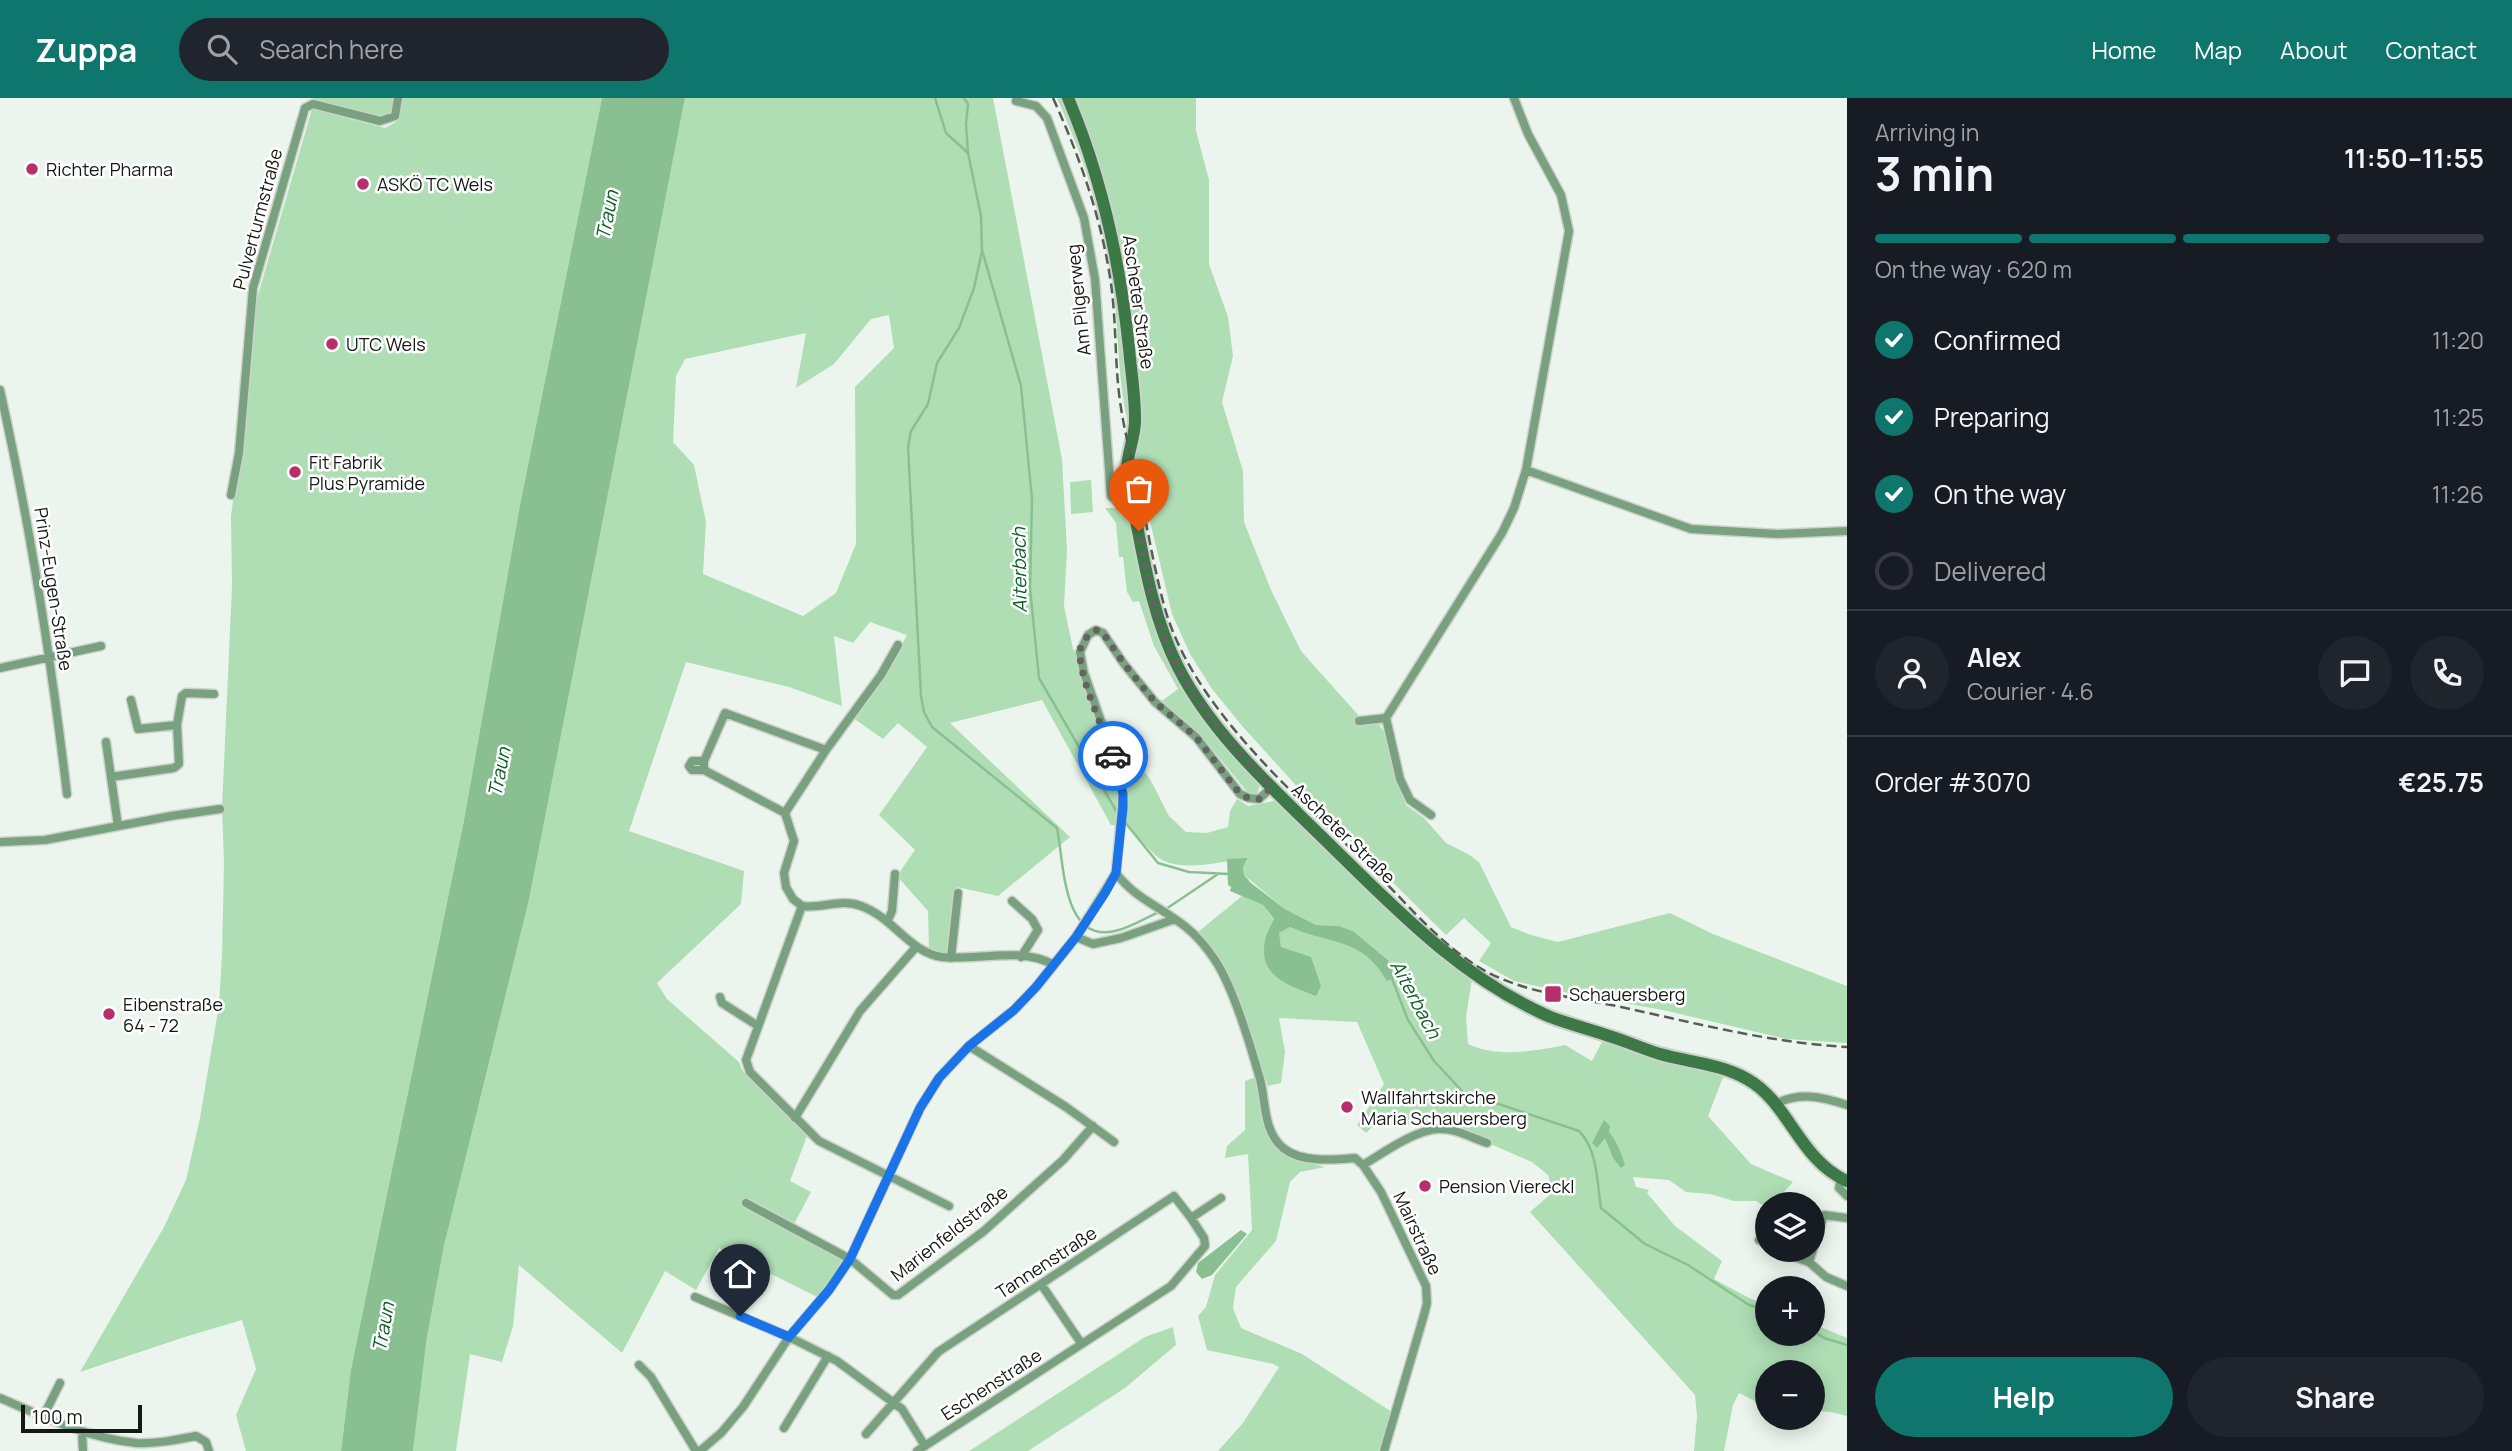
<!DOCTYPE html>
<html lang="en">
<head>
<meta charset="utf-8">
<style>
	body { margin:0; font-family:Manrope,sans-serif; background:#20242c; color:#f1f3f6; height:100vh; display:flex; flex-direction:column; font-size:26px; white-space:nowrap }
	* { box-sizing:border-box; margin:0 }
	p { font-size:23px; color:#9ea1a6 }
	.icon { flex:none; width:38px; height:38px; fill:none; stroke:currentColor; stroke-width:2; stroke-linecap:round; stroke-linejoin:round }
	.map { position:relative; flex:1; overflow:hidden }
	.details { display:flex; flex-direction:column; background:#171b24; width:665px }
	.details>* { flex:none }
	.controls { position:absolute; left:1755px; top:1094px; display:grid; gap:14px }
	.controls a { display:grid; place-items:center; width:70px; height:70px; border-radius:50%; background:#171b24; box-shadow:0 4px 18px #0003; font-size:35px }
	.scale { position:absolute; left:21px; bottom:18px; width:121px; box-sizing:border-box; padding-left:7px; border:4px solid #151815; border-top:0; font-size:19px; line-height:24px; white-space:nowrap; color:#151815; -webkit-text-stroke:5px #fff; paint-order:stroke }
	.pin { position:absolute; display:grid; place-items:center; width:60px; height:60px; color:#fff; margin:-72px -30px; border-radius:50% 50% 50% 0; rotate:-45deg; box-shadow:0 0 7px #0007 }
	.pin .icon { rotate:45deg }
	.courier { position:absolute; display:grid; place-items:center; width:70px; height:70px; margin:-35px; border:5px solid #1a73e8; border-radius:50%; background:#fff; color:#222; box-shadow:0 2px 9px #0007 }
	.summary em { font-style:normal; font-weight:700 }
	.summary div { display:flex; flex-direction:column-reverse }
	.summary { display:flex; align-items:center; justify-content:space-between; height:119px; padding:0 28px }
	h1 { font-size:46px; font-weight:700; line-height:52px }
	.bar { display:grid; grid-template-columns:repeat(4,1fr); gap:10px 7px; align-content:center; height:84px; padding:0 28px }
	.bar i { height:9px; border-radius:5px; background:#363941 }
	.bar .active { background:#0f766e }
	.bar p { grid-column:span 4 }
	.line { display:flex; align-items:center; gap:18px; padding:0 28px; border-top:2px solid #363941 }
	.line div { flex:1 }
	.round { display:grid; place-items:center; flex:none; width:74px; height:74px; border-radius:37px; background:#20242c }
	ol { padding:0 28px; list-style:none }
	li { display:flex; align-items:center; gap:21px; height:77px }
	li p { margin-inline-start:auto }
	li .icon { padding:7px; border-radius:50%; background:#0f766e; color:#fff; stroke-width:4 }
	li:last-child { color:#9ea1a6 }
	li i { width:38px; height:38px; border:4px solid #363941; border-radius:50% }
	.primary-button { display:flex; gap:14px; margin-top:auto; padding:14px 28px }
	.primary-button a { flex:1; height:80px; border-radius:42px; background:#0f766e; color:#fff; font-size:28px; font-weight:700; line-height:80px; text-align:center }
	.primary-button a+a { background:#20242c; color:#f1f3f6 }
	header { display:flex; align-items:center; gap:42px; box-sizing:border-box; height:98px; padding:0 35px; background:#0f766e; color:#fff }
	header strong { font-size:33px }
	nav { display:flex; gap:38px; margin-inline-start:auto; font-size:24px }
	.search { width:490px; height:63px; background:#20242c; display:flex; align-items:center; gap:18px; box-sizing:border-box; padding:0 24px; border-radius:38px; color:#9ea1a6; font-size:26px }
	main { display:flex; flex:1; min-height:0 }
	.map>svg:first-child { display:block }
	.green { fill:#afdeb5; fill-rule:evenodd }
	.water { fill:#8ac091 }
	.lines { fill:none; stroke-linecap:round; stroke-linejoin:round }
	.stream { stroke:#8ac091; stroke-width:2.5 }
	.street-casing { stroke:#cad2ca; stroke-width:11 }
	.secondary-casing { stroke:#cad2ca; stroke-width:16 }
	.street { stroke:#7aa17f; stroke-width:8 }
	.secondary { stroke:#3c7947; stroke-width:12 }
	.rail { stroke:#575c57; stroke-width:2.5; stroke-dasharray:10 5; stroke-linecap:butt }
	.done { stroke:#606561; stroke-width:7; stroke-dasharray:0 12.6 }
	.route { stroke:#1a73e8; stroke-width:9 }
	.poi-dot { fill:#b72e6c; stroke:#fff; stroke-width:2.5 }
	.labels { text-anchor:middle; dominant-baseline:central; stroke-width:5; stroke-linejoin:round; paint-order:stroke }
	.poi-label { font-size:18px; fill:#151815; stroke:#fff; text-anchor:start }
	.street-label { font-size:18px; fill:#151815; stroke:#fff }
	.water-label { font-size:19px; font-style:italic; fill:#0d6026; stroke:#fff }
</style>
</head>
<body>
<header>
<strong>Zuppa</strong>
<div class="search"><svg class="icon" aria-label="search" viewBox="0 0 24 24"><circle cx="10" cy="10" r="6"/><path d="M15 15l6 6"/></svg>Search here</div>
<nav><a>Home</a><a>Map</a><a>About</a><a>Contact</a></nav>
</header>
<main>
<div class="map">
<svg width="1847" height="1353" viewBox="0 0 1847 1353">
	<rect width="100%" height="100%" fill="#ecf5ed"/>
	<path class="green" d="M311,0H394C393,13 389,18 376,20Z
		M399,0H602L520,407L464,722L351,1271L341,1353H246L236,1317L256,1271L242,1222L188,1238L80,1274L164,1129L186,1082L200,1020L219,907L222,856L224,765L222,709L232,488L231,418L249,287L256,204L312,11L385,30L396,24Z
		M685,0H993L1062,361L1067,452L1064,508L1073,551L1078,558L1112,657L1124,647L1150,681L1169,718L1186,734L1207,735L1228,729L1230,713L1237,701L1248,708L1278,702L1417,837L1472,881L1466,919L1468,946C1498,960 1534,953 1565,947L1592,963L1603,942L1724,977L1708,1018L1751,1066L1793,1084L1773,1106H1768L1767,1110L1756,1103H1734L1710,1096L1686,1094L1669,1082L1633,1079L1636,1089L1649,1092L1647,1095L1675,1128L1722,1163L1714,1181L1751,1201L1767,1206L1768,1236H1813V1226L1847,1240V1318L1831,1314L1813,1313V1274H1768L1767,1309L1739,1295L1733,1307L1724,1353H1694L1697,1318L1695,1297L1530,1114L1553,1094L1548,1077L1532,1064L1433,1021L1394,1030L1380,1021L1366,1035L1357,1027L1384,986L1357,924L1279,920L1285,954L1281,985L1268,988L1229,876L1198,834L1242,798L1263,807L1274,822L1265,842L1281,849L1278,835L1290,829C1305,835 1318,837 1333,841C1349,845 1363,855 1377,865L1389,863L1353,833L1339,828L1316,827L1285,811L1244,777L1243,769L1248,761C1222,762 1190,774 1164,763C1153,758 1137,737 1128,728L1111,727L1042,602L950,625L1070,739L998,798L957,789L948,854L929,853L928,813L897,778L915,752L879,717L927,649L898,625L883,641L853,620L883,580L907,537L870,524L853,545L834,538L842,608L789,589L686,564L629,733L744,773L741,806L657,885L667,901L739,964L742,972L807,1038L790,1083L811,1094L793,1128L847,1160L817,1199L719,1150L696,1192L665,1173L622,1255L519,1167L513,1228L502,1264L470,1256L456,1353H413L427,1239L444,1148L529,802ZM889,217L894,250L855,289L856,446L836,495L803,518L703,476L706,424L694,367L673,344L676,278L685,261L806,235L796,290L834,266L871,221Z
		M1057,0H1064L1074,25L1112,153L1132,320L1130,333C1117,285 1119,233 1113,184C1105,119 1083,59 1057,0Z
		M1073,0H1196V33L1209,82V166L1228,219L1233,258L1222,304L1243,373L1244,424L1271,492L1301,553L1359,618L1360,626L1378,625L1387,639L1392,666L1406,707L1424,720L1446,745L1468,756L1479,764L1511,829L1531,837L1558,844L1670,815L1713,836L1847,888V945L1786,941L1663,912L1568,895L1514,883L1479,863L1491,845L1464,820L1446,837L1311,704L1243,629L1212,591L1190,556L1172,516L1135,360C1143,327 1138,293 1134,259C1129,213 1125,167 1114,121C1105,80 1089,39 1073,0Z
		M1091,382L1093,414L1071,416L1070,384Z
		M1105,410H1129L1161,544L1260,687L1257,696L1248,695C1221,662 1196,627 1159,605L1178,591L1154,548L1139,503L1133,504L1127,494L1123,459H1119L1116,425Z
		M1256,979C1261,1008 1262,1046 1293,1059C1303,1064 1314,1066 1325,1069L1300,1074L1290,1084L1276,1143L1236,1189L1233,1210L1241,1230L1302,1256L1392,1314L1380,1353H1218L1243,1325L1279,1269L1273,1266L1207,1252L1198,1218L1206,1209L1215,1177L1252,1132L1248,1056L1225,1060L1227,1048L1245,1032V983Z
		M1173,1229L1176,1247L1125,1290L1028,1353H969L1145,1239Z"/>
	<path class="water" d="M602,0H685L529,802L444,1148L427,1239L413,1353H341L351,1271L464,722L520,407Z
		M1248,760L1243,769L1244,777L1251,785L1285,811L1316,827L1339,828L1353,833L1389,863L1394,880L1387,883C1362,839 1331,847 1290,829L1279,835L1281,849L1311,859L1321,888L1316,898C1289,887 1258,880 1265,842C1266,835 1271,828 1274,821L1263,807L1230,793L1231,789L1228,787L1227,761Z
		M1604,1022L1610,1028L1609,1034C1617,1043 1621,1055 1625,1067L1621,1070L1613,1060L1605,1040L1597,1050L1592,1045Z
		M1241,1132L1247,1136L1212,1177L1202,1181L1196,1174L1198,1165Z"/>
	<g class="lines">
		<path class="stream" d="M935,0L946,35L968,55
			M964,0L968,6L966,26L968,55L981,118L982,152L1021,288L1032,401L1030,490L1039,580L1118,716
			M982,153L974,190L959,230L937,265L928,306L911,333L908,349L921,598L924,614L932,629L1057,730C1064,763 1062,846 1115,833C1130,830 1145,820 1159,814
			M1124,723L1158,765L1189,774L1229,776
			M1166,811L1218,776
			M1391,878L1408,922L1434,963L1463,994L1579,1033C1598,1052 1597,1085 1601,1110L1645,1146L1688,1167L1749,1207L1768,1212
			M1813,1233L1824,1240L1847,1247"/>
		<defs>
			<path id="street" d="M1016,3L1036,8L1047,20L1084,120L1095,181L1111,398L1119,405L1133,407
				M0,292C30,426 51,560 67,696
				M1526,372L1691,431L1778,436L1847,433
				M231,397L239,355L253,190L305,10L313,6L380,23L395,18L398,0
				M898,547L881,577L826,652L785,715L794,743L784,775L786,789L793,801L802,808C822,811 841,800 861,808C894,820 909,854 942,859C976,863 1022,848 1054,867
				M0,570L101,548
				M1386,620L1502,435L1514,410L1526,372L1569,133L1561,97L1528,36L1514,0
				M1386,620L1400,681L1410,702L1431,717
				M1359,623L1386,620
				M177,627L182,598L186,595L214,596
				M106,644L118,728
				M704,663H692L689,668L692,672H704
				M111,679L174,670L179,666L177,627L138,631L131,602
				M785,715L704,672V663L725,615L826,652
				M0,744L45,742L171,718L220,711
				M1116,775C1134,800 1163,810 1187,830C1197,838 1207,850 1215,862C1233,889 1251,949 1260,981C1266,1004 1263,1033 1283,1050C1302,1065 1333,1062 1355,1060L1363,1067L1381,1094L1426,1188L1427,1205L1424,1217L1384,1353
				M1012,803L1032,821L1038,832L1021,859
				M802,808L746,962L750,974L819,1043L949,1108
				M888,822L892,813L895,776
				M1076,839L1093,846L1121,840L1175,821
				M951,860L958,795
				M720,899L722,905L758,928
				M969,948L1066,1009L1114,1044
				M1774,1007C1798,993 1823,999 1847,1007
				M795,1020L860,913L916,849
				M1363,1067C1383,1055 1415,1032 1438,1031C1455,1030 1472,1040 1487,1045
				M1841,1080L1839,1090L1847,1098
				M746,1105L850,1161L893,1197H898L984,1133L1063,1062L1093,1028
				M1759,1142L1768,1147
				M1775,1152L1809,1164L1826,1179L1847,1188
				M1809,1164L1824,1117L1847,1120
				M1041,1186L1081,1245
				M695,1199L789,1239L837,1263L902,1311L925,1348
				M639,1267L651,1279L696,1353
				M0,1300C44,1319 87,1340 136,1345C156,1346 176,1342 196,1338L206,1344L209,1353
				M43,1319L60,1285
				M784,1330L828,1258
				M82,1334L83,1353
				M866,1336L938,1254L1174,1098L1191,1120L1221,1100
				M700,1353L721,1335L743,1309L789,1239L829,1192L850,1161L920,1010L939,980L969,948L1014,912L1036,889L1076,839L1116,775L1123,696L1118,671L1084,575L1080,554L1088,537L1096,532L1103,535L1124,566L1155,604L1196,639L1240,696L1249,700L1259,701L1272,689
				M917,1353L1171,1188L1205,1148L1204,1140L1191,1120"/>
			<path id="secondary" d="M1068,0C1102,80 1120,164 1129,250C1131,273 1135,297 1135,320C1136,340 1125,358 1127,378C1141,441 1148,510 1178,569C1211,634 1267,685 1319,736C1390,805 1456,877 1548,918C1568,926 1589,931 1609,938C1626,943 1643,951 1660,956C1688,964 1721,966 1747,981C1789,1004 1799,1062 1847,1083"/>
		</defs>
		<use href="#street" class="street-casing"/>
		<use href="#secondary" class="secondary-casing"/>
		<use href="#street" class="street"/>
		<use href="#secondary" class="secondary"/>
		<path class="rail" d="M1053,0C1079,57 1100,116 1110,179C1117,222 1114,267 1121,310C1126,342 1135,374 1142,405C1149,439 1155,474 1164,507C1192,612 1303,703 1378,777C1413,812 1448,855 1493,877C1533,896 1578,900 1621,909C1695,925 1771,945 1847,949"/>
	</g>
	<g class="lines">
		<path class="done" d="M1113,658C1104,633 1078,577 1080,553C1081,543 1088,537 1096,532L1103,535L1124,566L1155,604L1196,639L1240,696L1248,700L1259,701L1272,689C1223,638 1177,587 1157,517C1149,490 1145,461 1139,433"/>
		<path class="route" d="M740,1218L789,1239L829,1192L850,1161L920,1010L939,980L969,948L1014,912L1036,889L1076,839L1105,795L1116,775L1123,710V696L1113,658"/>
	</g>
	<g class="poi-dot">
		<circle cx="32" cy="71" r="7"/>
		<circle cx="363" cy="86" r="7"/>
		<circle cx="332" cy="246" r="7"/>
		<circle cx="295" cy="374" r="7"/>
		<rect x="1544" y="887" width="18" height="18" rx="3.5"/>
		<circle cx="109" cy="916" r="7"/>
		<circle cx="1347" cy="1009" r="7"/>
		<circle cx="1425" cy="1088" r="7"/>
	</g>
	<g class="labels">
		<g class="poi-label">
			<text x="46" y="71">Richter Pharma</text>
			<text x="377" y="86">ASKÖ TC Wels</text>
			<text x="346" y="246">UTC Wels</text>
			<text x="309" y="364">Fit Fabrik<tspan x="309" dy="21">Plus Pyramide</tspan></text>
			<text x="1569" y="896">Schauersberg</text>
			<text x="123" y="906">Eibenstraße<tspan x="123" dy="21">64 - 72</tspan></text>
			<text x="1361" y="999">Wallfahrtskirche<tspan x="1361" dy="21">Maria Schauersberg</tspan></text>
			<text x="1439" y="1088">Pension Viereckl</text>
		</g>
		<g class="street-label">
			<text transform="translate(257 121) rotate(-75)">Pulverturmstraße</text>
			<text transform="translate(1078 202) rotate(-96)">Am Pilgerweg</text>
			<text transform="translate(1139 204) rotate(82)">Ascheter Straße</text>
			<text transform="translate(54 491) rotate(81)">Prinz-Eugen-Straße</text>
			<text transform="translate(1344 735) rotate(44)">Ascheter Straße</text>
			<text transform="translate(949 1135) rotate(-38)">Marienfeldstraße</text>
			<text transform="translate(1418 1135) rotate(65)">Mairstraße</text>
			<text transform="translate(1046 1164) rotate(-33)">Tannenstraße</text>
			<text transform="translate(991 1286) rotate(-33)">Eschenstraße</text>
		</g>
		<g class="water-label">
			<text transform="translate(607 117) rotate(-79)">Traun</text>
			<text transform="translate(1019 472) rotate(-91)">Aiterbach</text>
			<text transform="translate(499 674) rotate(-79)">Traun</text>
			<text transform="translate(1416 901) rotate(62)">Aiterbach</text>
			<text transform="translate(383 1229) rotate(-80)">Traun</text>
		</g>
	</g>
</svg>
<div class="controls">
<a><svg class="icon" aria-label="layers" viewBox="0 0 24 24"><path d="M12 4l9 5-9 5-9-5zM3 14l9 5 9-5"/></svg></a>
<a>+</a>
<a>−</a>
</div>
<div class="scale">100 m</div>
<div class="pin" style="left:1139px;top:433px;background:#ea580c"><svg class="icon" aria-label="bag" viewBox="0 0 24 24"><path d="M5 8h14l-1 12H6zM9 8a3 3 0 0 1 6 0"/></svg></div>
<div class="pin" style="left:740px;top:1218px;background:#1f2937"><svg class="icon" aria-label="home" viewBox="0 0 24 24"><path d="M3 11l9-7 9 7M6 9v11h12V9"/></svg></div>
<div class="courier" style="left:1113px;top:658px"><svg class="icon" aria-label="car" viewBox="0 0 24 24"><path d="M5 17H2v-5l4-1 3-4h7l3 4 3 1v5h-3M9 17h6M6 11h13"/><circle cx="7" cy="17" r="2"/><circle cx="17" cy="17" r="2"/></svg></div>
</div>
<section class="details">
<div class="summary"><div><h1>3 min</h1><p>Arriving in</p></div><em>11:50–11:55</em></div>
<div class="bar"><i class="active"></i><i class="active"></i><i class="active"></i><i></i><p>On the way · 620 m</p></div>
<ol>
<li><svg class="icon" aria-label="check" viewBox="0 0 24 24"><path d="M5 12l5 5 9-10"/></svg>Confirmed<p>11:20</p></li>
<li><svg class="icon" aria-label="check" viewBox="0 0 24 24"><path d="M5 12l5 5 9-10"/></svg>Preparing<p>11:25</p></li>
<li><svg class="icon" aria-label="check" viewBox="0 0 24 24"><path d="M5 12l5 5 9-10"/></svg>On the way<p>11:26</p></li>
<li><i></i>Delivered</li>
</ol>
<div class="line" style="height:126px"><a class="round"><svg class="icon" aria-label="person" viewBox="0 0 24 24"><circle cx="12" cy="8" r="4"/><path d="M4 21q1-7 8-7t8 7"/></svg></a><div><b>Alex</b><p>Courier · 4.6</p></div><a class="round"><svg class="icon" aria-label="chat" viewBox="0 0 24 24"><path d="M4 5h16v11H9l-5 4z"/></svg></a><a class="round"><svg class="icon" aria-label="phone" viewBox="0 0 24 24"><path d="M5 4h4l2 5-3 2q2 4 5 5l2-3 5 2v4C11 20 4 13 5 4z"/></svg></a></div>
<div class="line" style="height:91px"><div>Order #3070</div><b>€25.75</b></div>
<div class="primary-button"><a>Help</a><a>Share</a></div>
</section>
</main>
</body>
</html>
